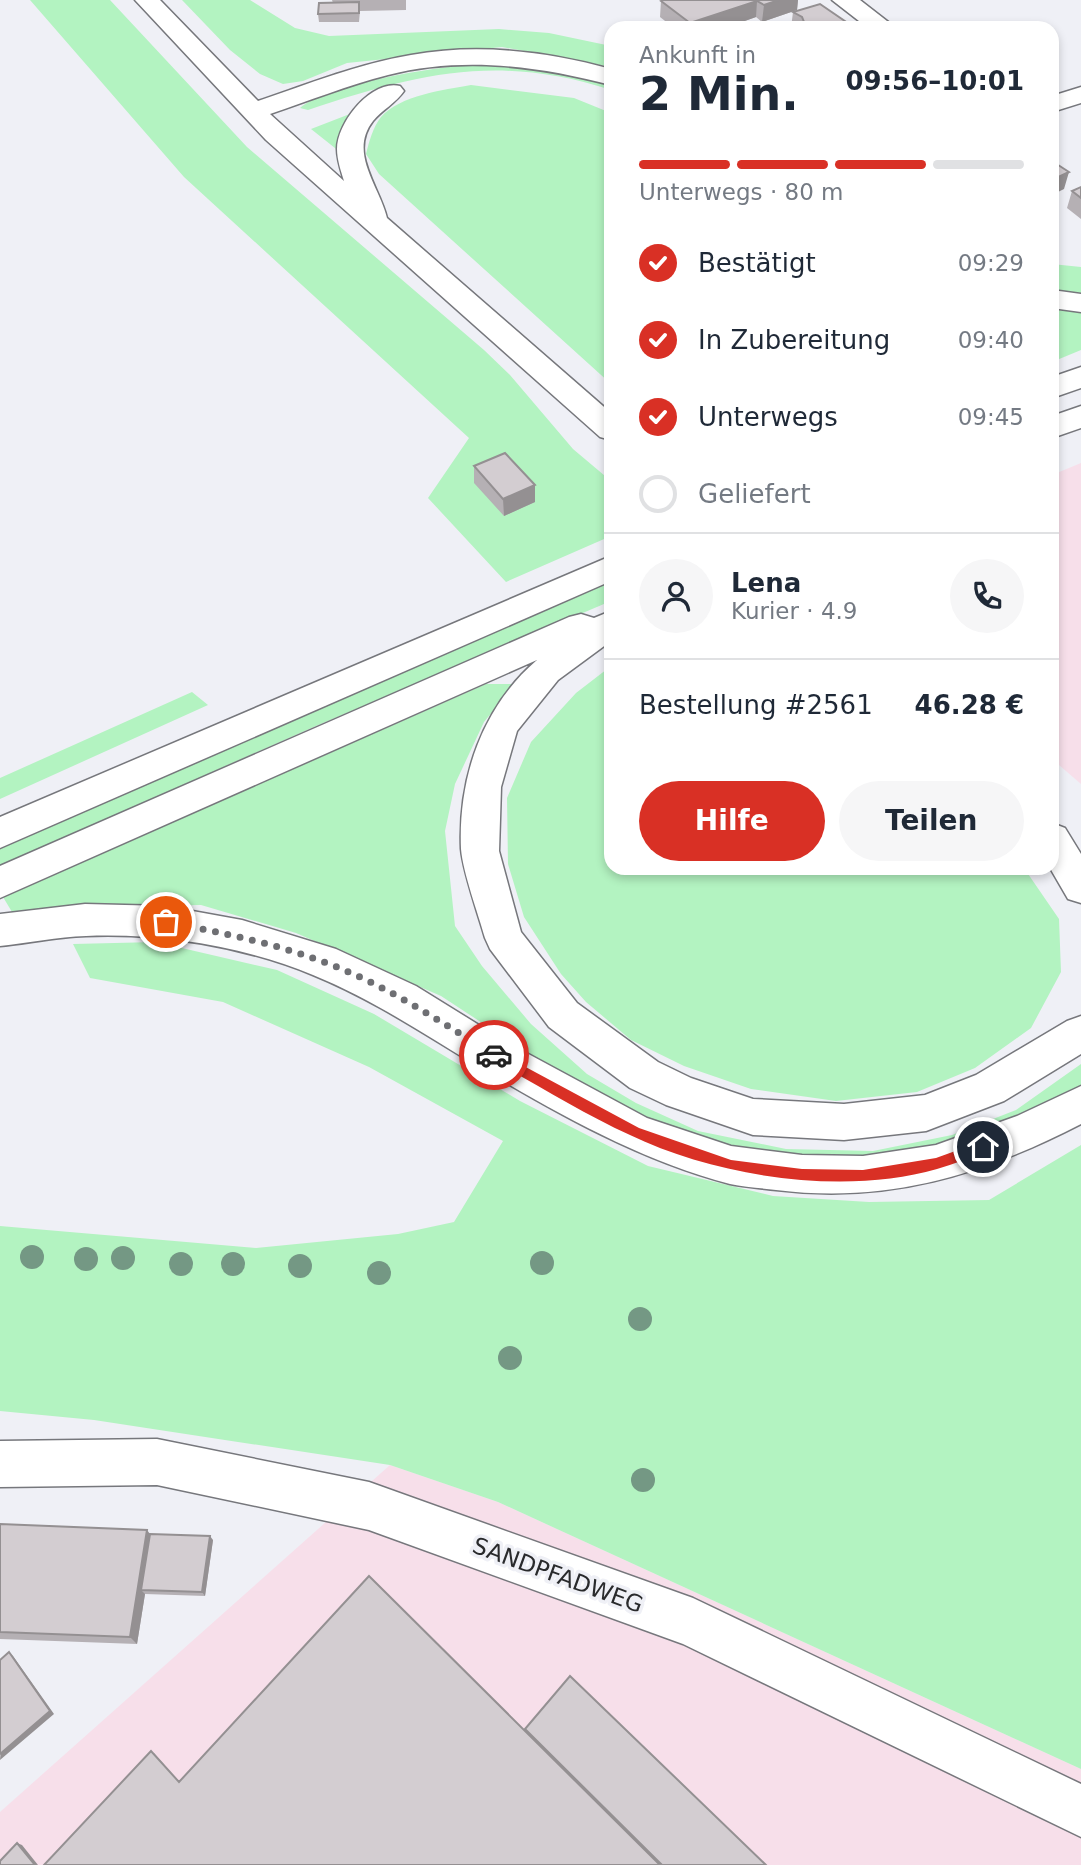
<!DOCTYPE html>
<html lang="de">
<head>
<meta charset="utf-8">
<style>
	body { margin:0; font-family:"DejaVu Sans",sans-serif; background:#f6f6f7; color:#1f2937; height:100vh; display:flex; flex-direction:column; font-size:26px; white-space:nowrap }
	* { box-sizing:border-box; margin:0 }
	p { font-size:23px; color:#747a83 }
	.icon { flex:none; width:38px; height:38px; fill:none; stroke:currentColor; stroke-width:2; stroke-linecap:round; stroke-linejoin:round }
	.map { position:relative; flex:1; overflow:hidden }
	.side { position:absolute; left:604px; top:21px; width:455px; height:854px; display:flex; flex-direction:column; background:#fff; border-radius:21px; box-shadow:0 4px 10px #0003 }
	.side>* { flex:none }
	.pin { position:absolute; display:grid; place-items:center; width:60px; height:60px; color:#fff; margin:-30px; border:4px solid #fff; border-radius:50%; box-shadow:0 2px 7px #0007 }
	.courier { position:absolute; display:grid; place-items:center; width:70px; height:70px; margin:-35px; border:5px solid #d93025; border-radius:50%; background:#fff; color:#222; box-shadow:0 2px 9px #0007 }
	.summary em { font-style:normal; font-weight:700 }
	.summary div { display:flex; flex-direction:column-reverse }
	.summary { display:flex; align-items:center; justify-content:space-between; height:119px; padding:0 35px }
	h1 { font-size:46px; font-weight:700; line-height:52px }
	.bar { display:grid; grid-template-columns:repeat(4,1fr); gap:10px 7px; align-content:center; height:84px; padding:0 35px }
	.bar i { height:9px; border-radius:5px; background:#e0e1e3 }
	.bar .on { background:#d93025 }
	.bar p { grid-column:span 4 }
	.line { display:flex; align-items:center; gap:18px; padding:0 35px; border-top:2px solid #e0e1e3 }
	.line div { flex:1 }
	.round { display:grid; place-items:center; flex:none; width:74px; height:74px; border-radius:37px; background:#f6f6f7 }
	ol { padding:0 35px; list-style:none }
	li { display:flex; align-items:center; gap:21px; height:77px }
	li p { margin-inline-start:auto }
	li .icon { padding:7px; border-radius:50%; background:#d93025; color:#fff; stroke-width:4 }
	li:last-child { color:#747a83 }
	li i { width:38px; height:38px; border:4px solid #e0e1e3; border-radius:50% }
	.button { display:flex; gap:14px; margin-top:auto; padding:14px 35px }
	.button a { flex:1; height:80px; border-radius:42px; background:#d93025; color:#fff; font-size:28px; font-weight:700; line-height:80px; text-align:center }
	.button a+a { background:#f6f6f7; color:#1f2937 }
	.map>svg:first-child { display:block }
	.industrial { fill:#f7dfea }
	.green { fill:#b3f3c1 }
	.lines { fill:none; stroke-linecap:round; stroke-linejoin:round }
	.minor-casing { stroke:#76777c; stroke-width:3 }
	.major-casing { stroke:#76777c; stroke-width:3 }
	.minor { fill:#fff; fill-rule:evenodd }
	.major { fill:#fff; fill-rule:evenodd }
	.tree { fill:#749884 }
	.wall { fill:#b5b0b4 }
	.shaded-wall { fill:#949092 }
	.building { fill:#d3cdd1; stroke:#949092; stroke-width:2 }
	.route { fill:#d93025 }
	.done { stroke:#6e6f73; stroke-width:7; stroke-dasharray:0 12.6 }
	.labels { text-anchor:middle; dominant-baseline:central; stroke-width:7; stroke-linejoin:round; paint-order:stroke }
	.near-street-label { font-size:23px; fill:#292a2c; stroke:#eff0f6 }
</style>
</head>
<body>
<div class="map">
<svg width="1081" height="1865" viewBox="0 0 1081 1865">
	<rect width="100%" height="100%" fill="#eff0f6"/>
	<path class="industrial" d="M1081,463V784L1052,759V475Z
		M390,1465L498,1502L1081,1769V1865H0V1812Z"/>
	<path class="green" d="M30,0H110L247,147L484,350L510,375L573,449L611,481V536L506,582L428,498L469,438L184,177Z
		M182,0H250L295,28L329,36L499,29L549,33L611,46V67L502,47L347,63L303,81L283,84L260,74L230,50Z
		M473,64L530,65L611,83V90C498,53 416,74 308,110L300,108C329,83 433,68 473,64Z
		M471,85L574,98L611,113V384L379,174L366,154C369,142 373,127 381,117C401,95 443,90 471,85Z
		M355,112L340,152L311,129Z
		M1052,264L1081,267V293L1052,291Z
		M1052,309L1081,313V350L1052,362Z
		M611,581V601L316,726L0,866V846Z
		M611,666V868H1024L1059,919L1061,972L1031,1028L975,1068L917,1092L836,1101L751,1089L684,1066L631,1040L586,1002L561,974L524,917L508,864L507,798L531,742L576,693Z
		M486,684H515L484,722L455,784L445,831L455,926L482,966L531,1024L587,1074L636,1103L698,1131L786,1149L873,1151L952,1135L1016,1110L1081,1064V1086L1031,1115L885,1161L731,1151L631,1116L580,1087L441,996L296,933L201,905L50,908L12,912L3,897Z
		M192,692L208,705L0,799V778Z
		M156,942L277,970L374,1014L520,1101L648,1166L773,1196L869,1202L989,1200L1081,1145V1769L498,1502L390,1465L94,1420L0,1411V1226L256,1248L398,1234L454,1222L503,1141L369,1067L223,1002L90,978L73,944Z"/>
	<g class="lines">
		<defs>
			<path id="minor" d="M832,0H860L896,28H868Z
				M1081,87V103L1052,112V96Z
				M157,1439L369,1482L693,1598L1081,1784V1837L683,1644L369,1530L157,1485L0,1487V1441Z"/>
			<path id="major" d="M135,0H160L258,101C308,84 358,64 411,55C477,43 546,51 611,69V85C537,66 463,56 388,75C348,85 309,101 270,114L344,181C341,171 337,160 337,149C337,122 372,79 400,86L404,91C396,103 382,110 373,121C348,153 380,187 387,218L611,413V440L600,437L266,140Z
				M1052,290L1081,294V312L1052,308Z
				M1081,367V388L1052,398V377Z
				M1081,406V428L1052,438V416Z
				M611,556V581L0,848V817Z
				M611,611V641L558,680L517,731L501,787L499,851L521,932L577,1003L658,1062L691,1078L753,1099L844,1104L925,1095L976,1075L1067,1021L1081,1016V1054L1004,1101L926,1131L844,1140L753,1135L666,1105L630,1088L549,1027L490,949L485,938C478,913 463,873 461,849C458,778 482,707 537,660L0,898V866L569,617L581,614L594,618Z
				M1052,823L1065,828L1081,854V903L1068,899L1050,868Z
				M85,904L165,906L242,920L336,949L416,986L508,1043L647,1118L731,1146L802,1155L863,1156L936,1145L1017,1116L1081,1086V1124C982,1175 888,1204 776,1190C761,1188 744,1187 730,1184C641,1161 558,1114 479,1067C424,1034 372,999 313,975C242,946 162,933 86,936C58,937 28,943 0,946V914Z"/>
		</defs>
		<use href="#minor" class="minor-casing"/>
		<use href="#major" class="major-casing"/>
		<use href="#minor" class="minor"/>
		<use href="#major" class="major"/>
	</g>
	<g class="tree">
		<circle cx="32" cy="1257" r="12"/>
		<circle cx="123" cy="1258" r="12"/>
		<circle cx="86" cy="1259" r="12"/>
		<circle cx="542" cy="1263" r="12"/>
		<circle cx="181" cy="1264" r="12"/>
		<circle cx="233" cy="1264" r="12"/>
		<circle cx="300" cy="1266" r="12"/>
		<circle cx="379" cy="1273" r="12"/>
		<circle cx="640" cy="1319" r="12"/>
		<circle cx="510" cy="1358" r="12"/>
		<circle cx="643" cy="1480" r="12"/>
	</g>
	<path class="wall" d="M332,0H406V10L360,11L359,22H319L318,14L333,3Z
		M798,0L797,10L762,22L756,17L725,28H674L660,17L661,1Z
		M793,12L855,28H791Z
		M1081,187V219L1067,208L1072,191Z
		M474,466L535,485V502L504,516L474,483Z
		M0,1524L150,1534L213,1540L205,1596L145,1594L137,1644L0,1639Z
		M525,1729L766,1865H44L154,1753L179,1782L526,1732Z"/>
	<path class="shaded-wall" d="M779,0H798L797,10L762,22L764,5Z
		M757,1L756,17L725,28H690V23Z
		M1069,172L1064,189L1052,195V180Z
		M535,485V502L504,516L503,499Z
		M147,1530L153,1538L141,1590L145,1594L137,1644L130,1637Z
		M210,1536L213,1540L205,1596L202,1592Z
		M9,1652L13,1656L54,1714L0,1760Z
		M17,1843L22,1845L38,1865H35Z"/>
	<path class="building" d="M663,0H779L764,5L757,1L690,23L661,1Z
		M359,2V13L318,14L319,3Z
		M820,4L855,28H791L804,22L802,17L793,12Z
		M1052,161L1069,172L1052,180Z
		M1081,187V198L1072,191Z
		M505,453L535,485L503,499L474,466Z
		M0,1524L147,1530L130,1637L0,1632Z
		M150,1534L210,1536L202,1592L141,1590Z
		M369,1576L660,1865H44L151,1751L179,1782Z
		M9,1652L50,1711L0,1754V1660Z
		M570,1676L766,1865H662L525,1729Z
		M17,1843L35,1865H0V1861Z"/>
	<path class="route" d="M494,1050L639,1128L731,1160L802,1169L863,1170L936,1158L983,1141L989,1147L988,1151C971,1157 954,1164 937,1169C844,1196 717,1177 630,1135C582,1113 536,1084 490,1059L488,1055Z"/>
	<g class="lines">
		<path class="done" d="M166,922C218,932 270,942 321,961C383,983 438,1020 494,1055"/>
	</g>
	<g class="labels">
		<g class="near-street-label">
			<text transform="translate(558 1575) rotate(20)">SANDPFADWEG</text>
		</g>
	</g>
</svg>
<div class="pin" style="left:166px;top:922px;background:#ea580c"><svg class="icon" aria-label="bag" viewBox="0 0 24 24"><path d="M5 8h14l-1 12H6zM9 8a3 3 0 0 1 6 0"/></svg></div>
<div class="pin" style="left:983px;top:1147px;background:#1f2937"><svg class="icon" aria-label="home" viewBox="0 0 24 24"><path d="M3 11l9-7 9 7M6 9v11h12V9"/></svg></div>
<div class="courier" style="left:494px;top:1055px"><svg class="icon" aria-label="car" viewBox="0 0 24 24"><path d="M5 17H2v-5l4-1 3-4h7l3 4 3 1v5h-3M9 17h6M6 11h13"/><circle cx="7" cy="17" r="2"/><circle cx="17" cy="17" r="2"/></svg></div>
<section class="side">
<div class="summary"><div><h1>2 Min.</h1><p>Ankunft in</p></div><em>09:56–10:01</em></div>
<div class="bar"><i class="on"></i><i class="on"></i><i class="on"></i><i></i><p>Unterwegs · 80 m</p></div>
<ol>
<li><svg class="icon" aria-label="check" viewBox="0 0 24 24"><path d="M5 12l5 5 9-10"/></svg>Bestätigt<p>09:29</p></li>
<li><svg class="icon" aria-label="check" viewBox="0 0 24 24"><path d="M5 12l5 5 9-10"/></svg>In Zubereitung<p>09:40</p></li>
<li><svg class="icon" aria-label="check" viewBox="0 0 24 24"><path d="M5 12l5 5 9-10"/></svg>Unterwegs<p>09:45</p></li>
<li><i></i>Geliefert</li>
</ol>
<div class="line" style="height:126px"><a class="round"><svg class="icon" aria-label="person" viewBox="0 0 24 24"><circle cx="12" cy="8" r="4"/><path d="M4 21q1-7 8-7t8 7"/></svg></a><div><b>Lena</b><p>Kurier · 4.9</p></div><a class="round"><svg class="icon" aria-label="phone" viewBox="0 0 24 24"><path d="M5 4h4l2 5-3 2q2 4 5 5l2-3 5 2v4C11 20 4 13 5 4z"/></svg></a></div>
<div class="line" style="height:91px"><div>Bestellung #2561</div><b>46.28 €</b></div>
<div class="button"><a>Hilfe</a><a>Teilen</a></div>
</section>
</div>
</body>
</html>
